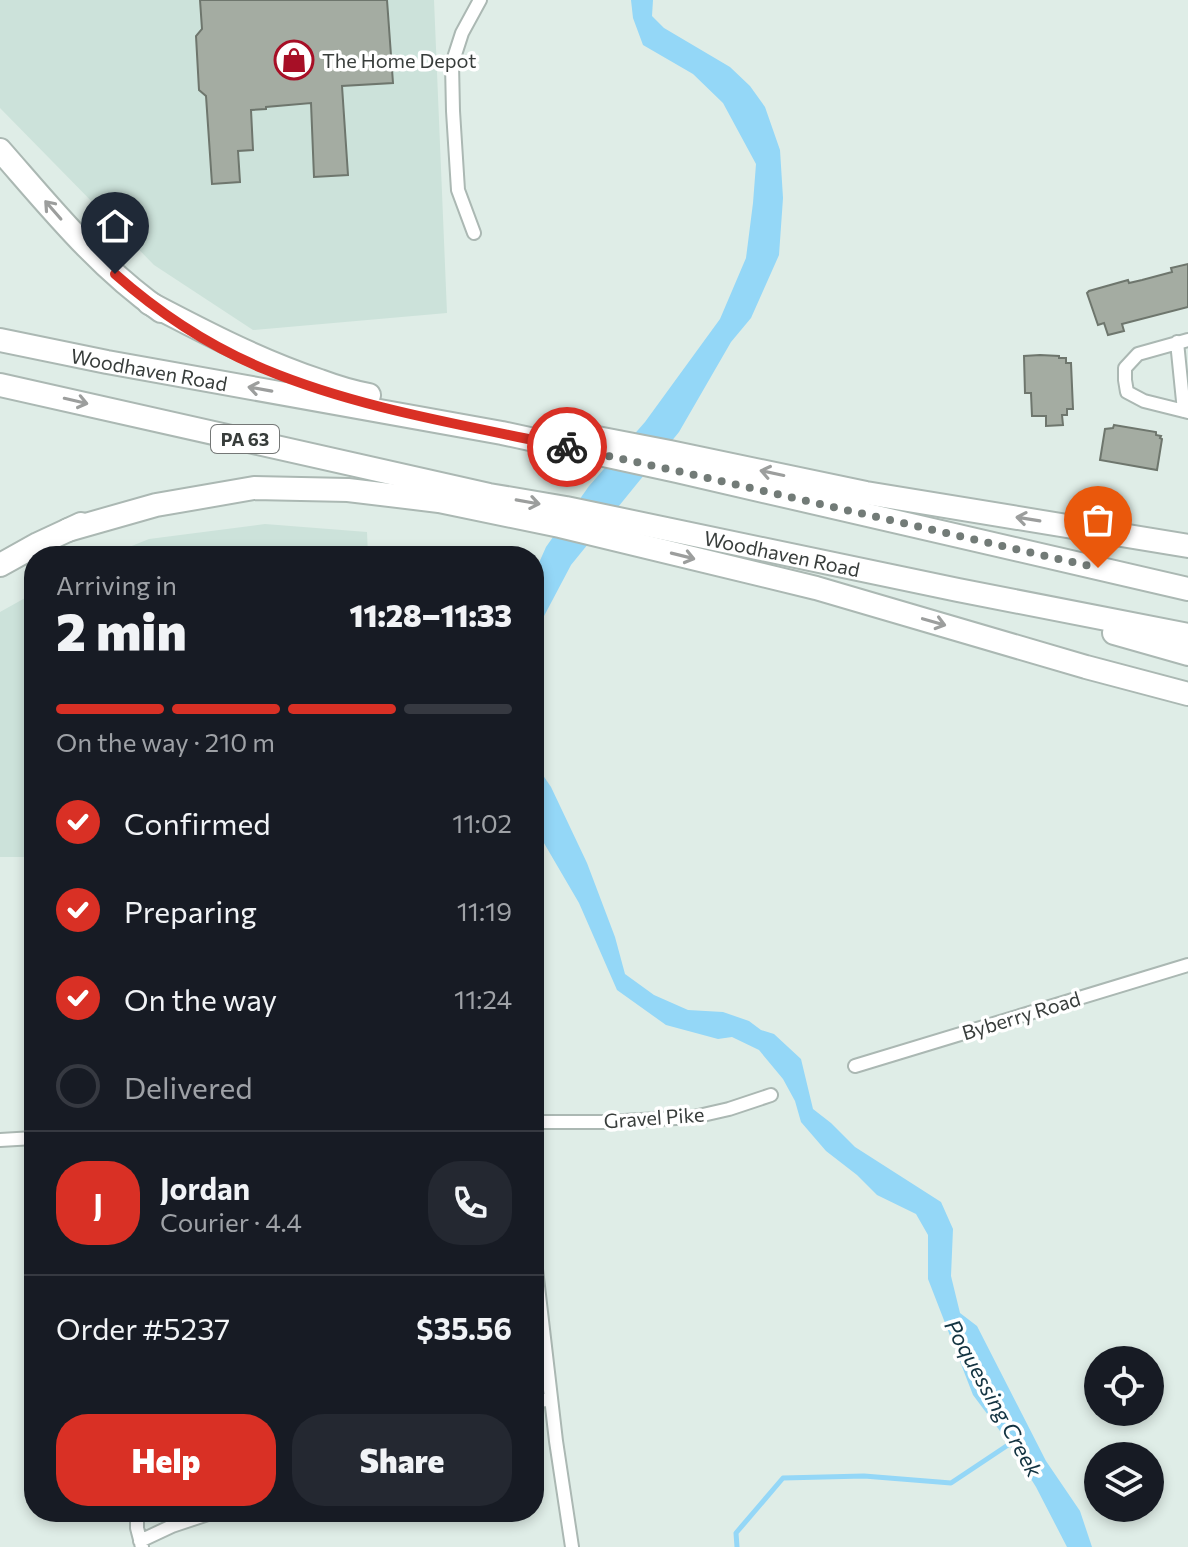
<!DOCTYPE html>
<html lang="en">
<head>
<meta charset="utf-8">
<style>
	body { margin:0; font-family:Commissioner,sans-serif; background:#242831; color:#f1f3f6; height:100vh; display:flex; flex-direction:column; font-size:30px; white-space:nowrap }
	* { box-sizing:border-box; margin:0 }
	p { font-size:26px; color:#9ea1a6 }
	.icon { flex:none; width:44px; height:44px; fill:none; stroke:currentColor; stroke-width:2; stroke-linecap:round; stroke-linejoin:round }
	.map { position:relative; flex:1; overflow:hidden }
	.sheet { position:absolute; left:24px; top:546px; width:520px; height:976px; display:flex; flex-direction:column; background:#171b24; border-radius:32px; box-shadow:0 4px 12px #0003 }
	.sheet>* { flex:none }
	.tools { position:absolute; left:1084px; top:1346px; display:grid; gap:16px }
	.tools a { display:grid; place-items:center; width:80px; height:80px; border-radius:50%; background:#171b24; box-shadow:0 4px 12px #0003; font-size:40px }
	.pin { position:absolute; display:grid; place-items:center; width:68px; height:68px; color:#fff; margin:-82px -34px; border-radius:50% 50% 50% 0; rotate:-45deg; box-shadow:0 0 8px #0007 }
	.pin .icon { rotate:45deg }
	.courier { position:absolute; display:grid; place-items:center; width:80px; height:80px; margin:-40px; border:6px solid #d93025; border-radius:50%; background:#fff; color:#222; box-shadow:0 2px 10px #0007 }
	.head em { font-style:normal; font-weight:800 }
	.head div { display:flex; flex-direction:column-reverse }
	.head { display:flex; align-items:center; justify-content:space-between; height:136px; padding:0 32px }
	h1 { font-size:52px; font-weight:800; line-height:60px }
	.bar { display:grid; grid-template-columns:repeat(4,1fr); gap:12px 8px; align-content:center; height:96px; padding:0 32px }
	.bar i { height:10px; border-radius:6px; background:#363941 }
	.bar .on { background:#d93025 }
	.bar p { grid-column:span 4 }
	.line { display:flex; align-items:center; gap:20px; padding:0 32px; border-top:2px solid #363941 }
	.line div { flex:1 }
	.round { display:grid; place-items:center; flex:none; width:84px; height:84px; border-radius:32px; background:#242831 }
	ol { padding:0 32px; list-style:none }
	li { display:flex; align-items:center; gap:24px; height:88px }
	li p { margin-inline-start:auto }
	li .icon { padding:8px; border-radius:50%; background:#d93025; color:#fff; stroke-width:4 }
	li:last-child { color:#9ea1a6 }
	li i { width:44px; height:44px; border:4px solid #363941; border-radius:50% }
	.primary-button { display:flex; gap:16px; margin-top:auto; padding:16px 32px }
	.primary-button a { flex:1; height:92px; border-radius:32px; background:#d93025; color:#fff; font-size:32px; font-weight:800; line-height:92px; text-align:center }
	.primary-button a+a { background:#242831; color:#f1f3f6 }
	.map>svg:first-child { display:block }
	.built { fill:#cce2da }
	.water { fill:#94d7f7 }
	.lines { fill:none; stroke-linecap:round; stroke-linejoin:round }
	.stream { stroke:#94d7f7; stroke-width:5 }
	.building { fill:#a4aca2; stroke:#6e766d; stroke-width:2 }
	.minor-casing { stroke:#abb8b3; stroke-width:16 }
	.motorway-casing { stroke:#abb8b3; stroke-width:26 }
	.minor { stroke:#fff; stroke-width:12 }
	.motorway { stroke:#fff; stroke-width:22 }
	.oneway { stroke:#9c9e9d }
	.done { stroke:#727b77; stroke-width:8; stroke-dasharray:0 14.4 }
	.route { stroke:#d93025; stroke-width:10 }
	.labels { text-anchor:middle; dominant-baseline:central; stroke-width:7; stroke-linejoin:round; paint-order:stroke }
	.shield { fill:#fff; stroke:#747776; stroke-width:2 }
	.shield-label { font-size:18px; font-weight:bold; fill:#383d3b }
	.poi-label { font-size:20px; fill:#383d3b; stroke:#fff; text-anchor:start }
	.street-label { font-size:20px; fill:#383d3b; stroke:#fff }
	.water-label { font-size:22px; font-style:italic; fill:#133341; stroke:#fff }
</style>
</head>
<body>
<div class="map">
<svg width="1188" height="1547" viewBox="0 0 1188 1547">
	<rect width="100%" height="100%" fill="#dfede7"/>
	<path class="built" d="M0,0H434L447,313L253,330L154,265L0,108Z
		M265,524L367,532L368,556H107L149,539Z
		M34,593V857H0V612Z"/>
	<path class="water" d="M631,0H653L652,16L664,28L730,67L750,86L765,107L780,150L783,198L779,255L751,318L731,342L679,432L571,565L534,635V574L546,547L589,486L645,422L720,319L746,258L753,203L756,164L723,103L693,74L643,45L633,18Z
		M534,762L551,787L587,863L615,937L625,974L654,995L688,1010L723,1012L749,1021L761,1030L774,1034L801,1059L813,1109L831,1123L855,1147L941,1202L953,1229L951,1276L960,1313L977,1326L1046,1461L1080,1511L1092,1547H1067L1036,1487L1006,1439L973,1395L928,1279V1235L916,1214L877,1195L857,1175L826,1151L801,1122L795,1101L783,1079L759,1050L732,1037L718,1039L666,1025L617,990L579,903L534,826Z"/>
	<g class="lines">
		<path class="stream" d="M737,1547L736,1533L783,1478L864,1476L951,1483L1014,1441"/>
	</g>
	<path class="building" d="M200,0H387L393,83L342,86L348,175L314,177L311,103L266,107V109L251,110L253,150L238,151L240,182L212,184L206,96L199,90L196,36L202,29Z
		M1188,264V307L1122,324L1124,331L1108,335L1104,323L1098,325L1087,293L1089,291L1128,280L1129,283L1142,280L1172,272L1171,268Z
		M1040,355L1059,356V358H1066V363H1071L1073,409H1067V415H1062L1063,425L1046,426V416H1032L1031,393H1025L1024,356Z
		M1114,425L1156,432V435L1161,436L1160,438L1162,439L1157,470L1100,460L1105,429L1113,428Z"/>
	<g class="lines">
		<defs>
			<path id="minor" d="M474,233L458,190L453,111L452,64L462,33L480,0
				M1188,340L1138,354L1125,368V380L1127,392L1144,401L1188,412
				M1177,342L1184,411
				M855,1066L1188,965
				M534,1122H606L694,1117L729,1109L771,1095
				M0,1140L34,1138
				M534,1252L556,1441L572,1547
				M534,1402L551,1399
				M137,1512V1528L142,1547
				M140,1541L172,1526L214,1512"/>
			<g id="motorway">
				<path d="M0,150C50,207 98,267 161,311"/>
				<path d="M149,303C206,333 260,361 320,381C336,387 352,392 369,395"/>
				<path id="s1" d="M0,340L107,362L502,433L677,471L1188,589"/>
				<path id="s2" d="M0,385L489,495L566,508L958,590L1188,635"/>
				<path d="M587,436L670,452L866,493L1188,546"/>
				<path d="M68,530L156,505L254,488L348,490L439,501L560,526L816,588L1086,667L1188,694"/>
				<path d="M0,565L38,544L81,524"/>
				<path d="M1114,633L1188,654"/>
			</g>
		</defs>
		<use href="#minor" class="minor-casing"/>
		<use href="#motorway" class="motorway-casing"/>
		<use href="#minor" class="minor"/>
		<use href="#motorway" class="motorway"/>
	</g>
	<defs><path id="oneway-shaft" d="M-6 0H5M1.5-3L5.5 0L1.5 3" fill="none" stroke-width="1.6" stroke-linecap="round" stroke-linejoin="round" transform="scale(2)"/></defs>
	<g class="oneway">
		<use href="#oneway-shaft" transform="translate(53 210) rotate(-131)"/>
		<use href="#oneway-shaft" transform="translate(260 389) rotate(-170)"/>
		<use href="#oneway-shaft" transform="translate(76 401) rotate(13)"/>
		<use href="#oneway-shaft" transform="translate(772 473) rotate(-168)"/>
		<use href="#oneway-shaft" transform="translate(528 502) rotate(10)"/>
		<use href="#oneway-shaft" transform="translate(1028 519) rotate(-171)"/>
		<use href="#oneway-shaft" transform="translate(683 556) rotate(14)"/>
		<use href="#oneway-shaft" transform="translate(934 622) rotate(16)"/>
	</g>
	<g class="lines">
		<path class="done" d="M567,447L677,471L1098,568"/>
		<path class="route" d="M115,274C159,313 209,346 264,369C360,409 465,425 567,447"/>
	</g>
	<defs>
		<symbol id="shop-ring" viewBox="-11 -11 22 22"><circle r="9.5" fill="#fff" stroke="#a70f26" stroke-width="1.5"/><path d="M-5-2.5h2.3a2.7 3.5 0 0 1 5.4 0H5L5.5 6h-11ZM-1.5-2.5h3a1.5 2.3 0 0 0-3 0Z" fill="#a70f26"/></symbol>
	</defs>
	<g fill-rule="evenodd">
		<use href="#shop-ring" x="272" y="38" width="44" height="44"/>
	</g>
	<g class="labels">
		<rect class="shield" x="211" y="425" width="68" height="28" rx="6"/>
		<g class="shield-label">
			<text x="245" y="439">PA 63</text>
		</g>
		<g class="poi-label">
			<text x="322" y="60">The Home Depot</text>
		</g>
		<g class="street-label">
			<text stroke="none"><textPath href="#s1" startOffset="152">Woodhaven Road</textPath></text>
			<text stroke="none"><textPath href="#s2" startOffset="800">Woodhaven Road</textPath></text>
			<text transform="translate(1021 1015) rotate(-17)">Byberry Road</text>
			<text transform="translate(654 1117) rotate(-4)">Gravel Pike</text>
		</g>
		<g class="water-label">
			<text transform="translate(994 1398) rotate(61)">Poquessing Creek</text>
		</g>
	</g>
</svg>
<div class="tools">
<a><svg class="icon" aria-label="locate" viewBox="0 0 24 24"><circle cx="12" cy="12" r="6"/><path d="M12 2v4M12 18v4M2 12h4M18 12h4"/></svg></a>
<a><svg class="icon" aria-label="layers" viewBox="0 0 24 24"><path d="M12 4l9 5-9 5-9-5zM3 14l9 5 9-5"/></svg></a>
</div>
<div class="pin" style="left:1098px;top:568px;background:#ea580c"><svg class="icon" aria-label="bag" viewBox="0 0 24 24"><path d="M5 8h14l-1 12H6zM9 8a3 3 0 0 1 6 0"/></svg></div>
<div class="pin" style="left:115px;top:274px;background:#1f2937"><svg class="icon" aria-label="home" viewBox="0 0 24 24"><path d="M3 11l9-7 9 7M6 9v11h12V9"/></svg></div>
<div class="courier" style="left:567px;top:447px"><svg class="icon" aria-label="bike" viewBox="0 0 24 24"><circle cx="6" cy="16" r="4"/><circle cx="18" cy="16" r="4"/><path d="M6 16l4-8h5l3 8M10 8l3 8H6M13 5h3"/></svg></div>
<section class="sheet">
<div class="head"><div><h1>2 min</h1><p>Arriving in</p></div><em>11:28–11:33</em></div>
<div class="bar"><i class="on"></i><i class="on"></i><i class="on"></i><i></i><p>On the way · 210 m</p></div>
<ol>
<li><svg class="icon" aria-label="check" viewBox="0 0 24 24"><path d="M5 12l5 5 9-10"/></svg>Confirmed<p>11:02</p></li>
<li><svg class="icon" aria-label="check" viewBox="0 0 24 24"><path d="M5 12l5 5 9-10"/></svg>Preparing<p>11:19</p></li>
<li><svg class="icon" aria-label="check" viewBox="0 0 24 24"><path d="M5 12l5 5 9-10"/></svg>On the way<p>11:24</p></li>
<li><i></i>Delivered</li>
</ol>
<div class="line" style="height:144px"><b class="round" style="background:#d93025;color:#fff">J</b><div><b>Jordan</b><p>Courier · 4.4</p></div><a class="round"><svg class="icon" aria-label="phone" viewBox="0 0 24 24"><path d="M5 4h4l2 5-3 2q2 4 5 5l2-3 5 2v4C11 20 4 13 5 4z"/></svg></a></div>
<div class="line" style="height:104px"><div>Order #5237</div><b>$35.56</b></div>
<div class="primary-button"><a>Help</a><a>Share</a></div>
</section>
</div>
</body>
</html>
